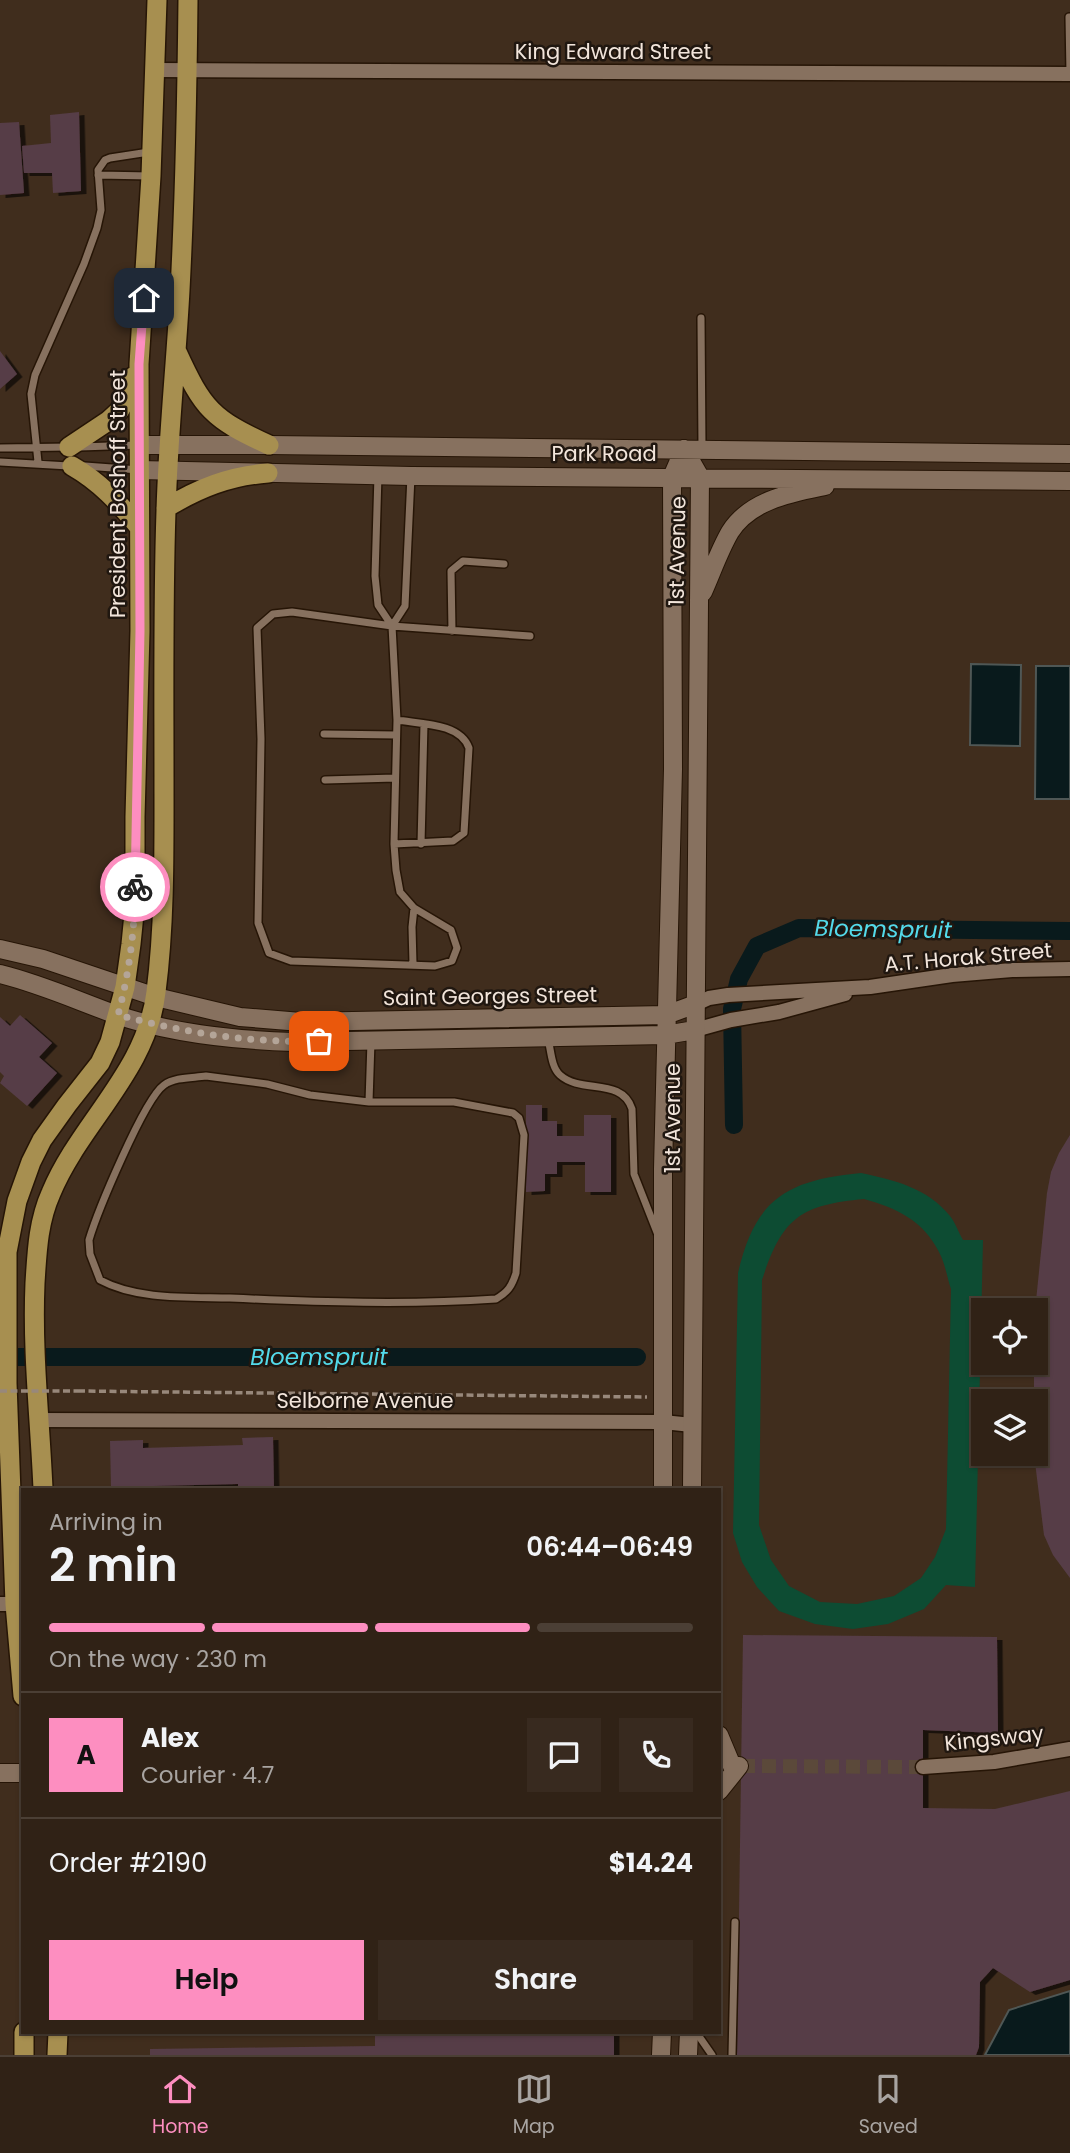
<!DOCTYPE html>
<html lang="en">
<head>
<meta charset="utf-8">
<style>
	body { margin:0; font-family:Poppins,sans-serif; background:#382a1f; color:#f1f3f6; height:100vh; display:flex; flex-direction:column; font-size:26px; white-space:nowrap }
	* { box-sizing:border-box; margin:0 }
	p { font-size:23px; color:#a8a4a1 }
	.icon { flex:none; width:38px; height:38px; fill:none; stroke:currentColor; stroke-width:2; stroke-linecap:round; stroke-linejoin:round }
	.map { position:relative; flex:1; overflow:hidden }
	.details { position:absolute; left:21px; top:1488px; width:700px; height:546px; display:flex; flex-direction:column; background:#302216; border-radius:0px; box-shadow:0 2px 5px #0004,0 0 0 2px #4b3f35 }
	.details>* { flex:none }
	.tools { position:absolute; left:971px; top:1298px; display:grid; gap:14px }
	.tools a { display:grid; place-items:center; width:77px; height:77px; border-radius:0px; background:#302216; box-shadow:0 2px 5px #0004,0 0 0 2px #4b3f35; font-size:35px }
	.pin { position:absolute; display:grid; place-items:center; width:60px; height:60px; color:#fff; margin:-30px; border-radius:14px; box-shadow:0 4px 10px #0006 }
	.courier { position:absolute; display:grid; place-items:center; width:70px; height:70px; margin:-35px; border:5px solid #fd8ec0; border-radius:50%; background:#fff; color:#222; box-shadow:0 2px 9px #0007 }
	.overview em { font-style:normal; font-weight:600 }
	.overview div { display:flex; flex-direction:column-reverse }
	.overview { display:flex; align-items:center; justify-content:space-between; height:119px; padding:0 28px }
	h1 { font-size:46px; font-weight:600; line-height:52px }
	.bar { display:grid; grid-template-columns:repeat(4,1fr); gap:10px 7px; align-content:center; height:84px; padding:0 28px }
	.bar i { height:9px; border-radius:5px; background:#4b3f35 }
	.bar .current { background:#fd8ec0 }
	.bar p { grid-column:span 4 }
	.line { display:flex; align-items:center; gap:18px; padding:0 28px; border-top:2px solid #4b3f35 }
	.line div { flex:1 }
	.round { display:grid; place-items:center; flex:none; width:74px; height:74px; border-radius:0px; background:#382a1f }
	.action { display:flex; gap:14px; margin-top:auto; padding:14px 28px }
	.action a { flex:1; height:80px; border-radius:0px; background:#fd8ec0; color:#111; font-size:28px; font-weight:600; line-height:80px; text-align:center }
	.action a+a { background:#382a1f; color:#f1f3f6 }
	.menu { display:flex; justify-content:space-around; align-items:center; height:98px; border-top:2px solid #4b3f35; background:#302216; font-size:19px; color:#a8a4a1 }
	.menu a { display:grid; justify-items:center; gap:4px }
	.menu .current { color:#fd8ec0 }
	.map>svg:first-child { display:block }
	.green { fill:#0d4c33; fill-rule:evenodd }
	.water { fill:#091a1c; stroke:#4f5755; stroke-width:2 }
	.lines { fill:none; stroke-linecap:round; stroke-linejoin:round }
	.canal { stroke:#091a1c; stroke-width:18 }
	.building { fill:#563d47; filter:url(#shadow) }
	.minor-tunnel { stroke:#5b493a; stroke-width:14; stroke-dasharray:14 7; stroke-linecap:butt }
	.service-casing { stroke:#261506; stroke-width:10 }
	.minor-casing { stroke:#261506; stroke-width:17 }
	.tertiary-casing { stroke:#261506; stroke-width:20 }
	.primary-casing { stroke:#261506; stroke-width:22 }
	.path { stroke:#98887b; stroke-width:3.5; stroke-dasharray:7 3.5; stroke-linecap:butt }
	.service { stroke:#87715f; stroke-width:7 }
	.minor { stroke:#87715f; stroke-width:14 }
	.tertiary { stroke:#87715f; stroke-width:18 }
	.primary { stroke:#a78f50; stroke-width:19 }
	.path-bridge { stroke:#98887b; stroke-width:3.5; stroke-dasharray:7 3.5; stroke-linecap:butt }
	.done { stroke:#b4a598; stroke-width:7; stroke-dasharray:0 12.6 }
	.route { stroke:#fd8ec0; stroke-width:9 }
	.labels { text-anchor:middle; dominant-baseline:central; stroke-width:5; stroke-linejoin:round; paint-order:stroke }
	.street-label { font-size:21px; fill:#f2e5db; stroke:#201710 }
	.water-label { font-size:23px; font-style:italic; fill:#53daea; stroke:#201710 }
</style>
</head>
<body>
<div class="map">
<svg width="1070" height="2055" viewBox="0 0 1070 2055">
	<defs>
		<filter id="shadow"><feDropShadow dx="5.5" dy="3" stdDeviation="0" flood-color="#0009"/></filter>
	</defs>
	<rect width="100%" height="100%" fill="#402d1d"/>
	<path class="green" d="M861,1173C894,1180 928,1188 950,1216C955,1222 959,1233 963,1240H983L975,1587L946,1585L924,1609L888,1624L853,1629L815,1624L779,1611L757,1587L742,1562L733,1533L738,1273C755,1198 788,1180 861,1173ZM864,1199C896,1208 923,1220 939,1252C945,1263 947,1277 951,1289L946,1529L935,1557L921,1578L894,1596L857,1604L820,1602L789,1586L771,1560L759,1525L762,1280C782,1219 799,1205 864,1199Z"/>
	<path class="water" d="M971,664L1021,665L1020,746L970,745Z
		M1036,666H1070V799H1035Z
		M1070,1991V2055H985L1009,2010Z"/>
	<g class="lines">
		<path class="canal" d="M734,1125L732,1009L739,979L757,946L799,928L1070,931
			M0,1357H637"/>
	</g>
	<path class="building" d="M79,112L81,191L53,193L52,173H24L22,146L51,143L50,115Z
		M19,122L24,193L0,195V123Z
		M0,351L17,374L0,389Z
		M20,1015L52,1043L39,1057L57,1073L27,1106L0,1083L4,1076L0,1072V1017L10,1026Z
		M526,1105H542V1121H557V1136H584V1115H611V1192H585V1162H557V1174H545V1191L526,1192Z
		M1070,1135V1578L1053,1555L1044,1535L1035,1462L1036,1402H1034V1363H1036L1035,1311L1047,1193L1051,1172L1059,1153Z
		M273,1437L274,1489H238V1484L111,1487L110,1441L143,1440V1448L243,1445L242,1438Z
		M743,1635L997,1637L998,1733L923,1730V1808L995,1809L1070,1791V1980L1030,1992L993,1968L980,1982L979,2047L976,2055H737Z
		M375,2032H614V2055H150V2049L375,2046Z"/>
	<g class="lines">
		<path class="minor-tunnel" d="M741,1766L923,1767"/>
		<defs>
			<path id="service" d="M1069,17L1070,74
				M98,175L151,176
				M701,318L702,448
				M80,447L139,445
				M0,448L69,447
				M0,462L69,466
				M38,462L31,394L35,375L84,264L97,228L101,210L98,170L105,160L110,158L149,152
				M85,466L139,470
				M378,475L375,576L378,605L392,626L397,720L394,844L396,870L400,892L414,908L451,930L457,948L452,961L435,966L291,961L269,953L258,923L261,739L257,628L273,614L292,612L392,626L530,636
				M392,626L405,606L411,476
				M452,631L451,571L463,561L504,564
				M324,734L396,735
				M325,780L395,778
				M394,844L453,841L464,833L469,748C460,723 421,724 397,720
				M421,844L424,724
				M413,964L412,927L414,908
				M548,1039C551,1050 551,1067 560,1075C581,1094 622,1077 632,1109L634,1174L658,1235
				M206,1076L267,1084L310,1095L369,1102H454L513,1113L519,1118L524,1135L516,1273C512,1286 508,1292 496,1299C408,1305 318,1302 230,1298C188,1297 137,1300 100,1280L90,1254L89,1240C97,1213 144,1099 164,1085C175,1077 192,1078 206,1076Z
				M369,1102L371,1041
				M696,2032L712,2055
				M732,2055L735,1922"/>
			<path id="minor" d="M156,70L1070,74
				M696,1004L709,998L728,995L870,987L952,975L1012,970L1070,969
				M695,1030L731,1020L779,1012L845,994
				M38,1420L663,1422L692,1425
				M0,1604H15
				M923,1767L994,1762L1070,1749"/>
			<path id="tertiary" d="M139,445H269L1070,454
				M684,449L700,477L692,1489
				M139,470L411,476L1070,481
				M703,592C712,572 719,551 730,532C750,500 791,493 825,486
				M0,949L43,959L156,997L240,1017L301,1022L666,1015L696,1004
				M0,974C41,984 78,1001 117,1015C173,1034 234,1040 293,1042L665,1035L695,1030
				M663,1489V1169L673,769L672,477L684,449
				M719,1735L732,1766
				M0,1773H23
				M719,1791L739,1766
				M661,2055L662,2032
				M688,2055L689,2032"/>
			<path id="primary" d="M177,352C203,409 212,419 269,445
				M69,447L108,421L120,410L134,376
				M72,466C100,482 118,502 139,527
				M166,508C199,488 229,476 268,473
				M43,1489C40,1420 32,1352 35,1283C37,1252 38,1222 51,1193C80,1123 147,1071 156,992C165,922 164,850 164,779C164,690 163,600 166,511C168,437 176,364 180,290C185,194 187,97 188,0
				M23,1696L15,1604L7,1383V1252L17,1201L31,1162L42,1140L67,1105L100,1063L110,1042L125,987L131,944L135,904V817L140,631L139,364L151,176L157,0
				M24,2032V2055
				M57,2055L58,2032"/>
		</defs>
		<use href="#service" class="service-casing"/>
		<use href="#minor" class="minor-casing"/>
		<use href="#tertiary" class="tertiary-casing"/>
		<use href="#primary" class="primary-casing"/>
		<path class="path" d="M78,1391L647,1397"/>
		<use href="#service" class="service"/>
		<use href="#minor" class="minor"/>
		<use href="#tertiary" class="tertiary"/>
		<use href="#primary" class="primary"/>
		<path class="path-bridge" d="M0,1391H78"/>
	</g>
	<g class="lines">
		<path class="done" d="M135,887C135,929 129,974 118,1015C188,1033 246,1043 319,1041"/>
		<path class="route" d="M135,887L140,631L139,364L144,298"/>
	</g>
	<g class="labels">
		<g class="street-label">
			<text x="613" y="51">King Edward Street</text>
			<text x="604" y="453">Park Road</text>
			<text transform="translate(117 494) rotate(-90)">President Boshoff Street</text>
			<text transform="translate(677 551) rotate(-89)">1st Avenue</text>
			<text transform="translate(968 957) rotate(-5)">A.T. Horak Street</text>
			<text transform="translate(490 996) rotate(-1)">Saint Georges Street</text>
			<text transform="translate(672 1118) rotate(-90)">1st Avenue</text>
			<text x="365" y="1400">Selborne Avenue</text>
			<text transform="translate(994 1738) rotate(-6)">Kingsway</text>
		</g>
		<g class="water-label">
			<text transform="translate(883 929) rotate(1)">Bloemspruit</text>
			<text x="319" y="1357">Bloemspruit</text>
		</g>
	</g>
</svg>
<div class="tools">
<a><svg class="icon" aria-label="locate" viewBox="0 0 24 24"><circle cx="12" cy="12" r="6"/><path d="M12 2v4M12 18v4M2 12h4M18 12h4"/></svg></a>
<a><svg class="icon" aria-label="layers" viewBox="0 0 24 24"><path d="M12 4l9 5-9 5-9-5zM3 14l9 5 9-5"/></svg></a>
</div>
<div class="pin" style="left:319px;top:1041px;background:#ea580c"><svg class="icon" aria-label="bag" viewBox="0 0 24 24"><path d="M5 8h14l-1 12H6zM9 8a3 3 0 0 1 6 0"/></svg></div>
<div class="pin" style="left:144px;top:298px;background:#1f2937"><svg class="icon" aria-label="home" viewBox="0 0 24 24"><path d="M3 11l9-7 9 7M6 9v11h12V9"/></svg></div>
<div class="courier" style="left:135px;top:887px"><svg class="icon" aria-label="bike" viewBox="0 0 24 24"><circle cx="6" cy="16" r="4"/><circle cx="18" cy="16" r="4"/><path d="M6 16l4-8h5l3 8M10 8l3 8H6M13 5h3"/></svg></div>
<section class="details">
<div class="overview"><div><h1>2 min</h1><p>Arriving in</p></div><em>06:44–06:49</em></div>
<div class="bar"><i class="current"></i><i class="current"></i><i class="current"></i><i></i><p>On the way · 230 m</p></div>
<div class="line" style="height:126px"><b class="round" style="background:#fd8ec0;color:#111">A</b><div><b>Alex</b><p>Courier · 4.7</p></div><a class="round"><svg class="icon" aria-label="chat" viewBox="0 0 24 24"><path d="M4 5h16v11H9l-5 4z"/></svg></a><a class="round"><svg class="icon" aria-label="phone" viewBox="0 0 24 24"><path d="M5 4h4l2 5-3 2q2 4 5 5l2-3 5 2v4C11 20 4 13 5 4z"/></svg></a></div>
<div class="line" style="height:91px"><div>Order #2190</div><b>$14.24</b></div>
<div class="action"><a>Help</a><a>Share</a></div>
</section>
</div>
<nav class="menu">
<a class="current"><svg class="icon" aria-label="home" viewBox="0 0 24 24"><path d="M3 11l9-7 9 7M6 9v11h12V9"/></svg>Home</a>
<a><svg class="icon" aria-label="map" viewBox="0 0 24 24"><path d="M3 6l6-2 6 2 6-2v14l-6 2-6-2-6 2zM9 4v14M15 6v14"/></svg>Map</a>
<a><svg class="icon" aria-label="saved" viewBox="0 0 24 24"><path d="M7 4h10v16l-5-4-5 4z"/></svg>Saved</a>
</nav>
</body>
</html>
